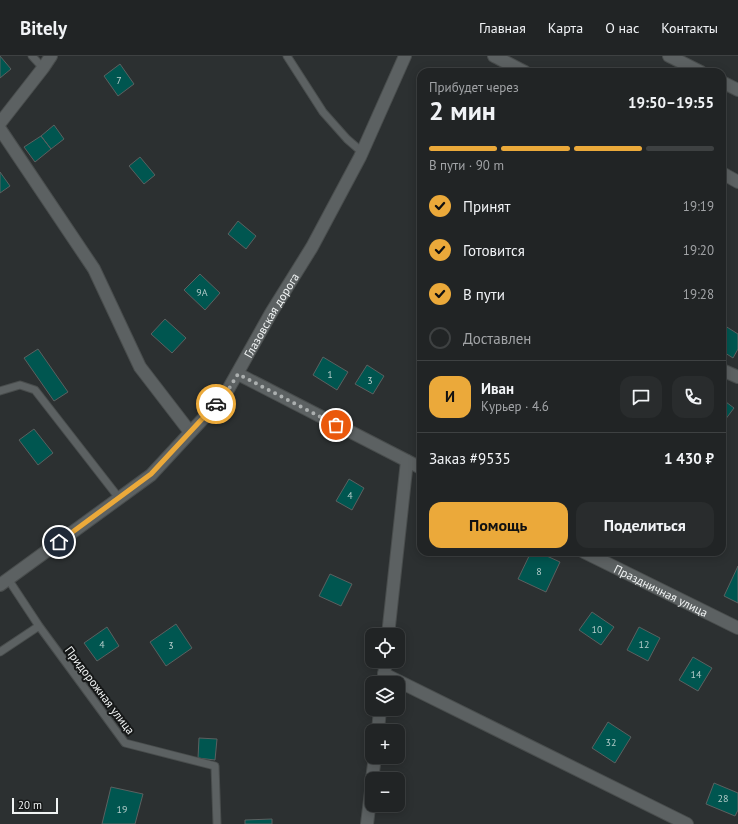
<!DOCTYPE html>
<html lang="ru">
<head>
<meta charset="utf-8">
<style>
	body { margin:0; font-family:"PT Sans",sans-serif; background:#292c2d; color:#f1f3f6; height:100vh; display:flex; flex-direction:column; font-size:15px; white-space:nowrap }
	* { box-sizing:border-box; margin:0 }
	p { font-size:13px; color:#a2a4a7 }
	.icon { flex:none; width:22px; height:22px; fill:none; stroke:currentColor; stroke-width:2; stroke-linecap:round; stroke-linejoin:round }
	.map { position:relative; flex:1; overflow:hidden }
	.sheet { position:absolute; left:417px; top:12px; width:309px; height:488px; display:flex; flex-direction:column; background:#212425; border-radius:12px; box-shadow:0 2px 10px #0003,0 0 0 1px #3e4142 }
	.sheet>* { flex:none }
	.fabs { position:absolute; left:365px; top:572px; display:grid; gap:8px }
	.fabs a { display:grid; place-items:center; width:40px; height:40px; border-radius:8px; background:#212425; box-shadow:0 2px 10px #0003,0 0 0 1px #3e4142; font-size:20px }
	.scale { position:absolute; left:12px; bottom:10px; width:46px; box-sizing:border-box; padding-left:4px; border:2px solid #f0f3f3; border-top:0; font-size:11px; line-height:14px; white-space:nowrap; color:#f0f3f3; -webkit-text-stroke:3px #161818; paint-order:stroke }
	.pin { position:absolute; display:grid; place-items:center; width:34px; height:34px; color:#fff; margin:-17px; border:2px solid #fff; border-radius:50%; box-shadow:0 1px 4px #0007 }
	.courier { position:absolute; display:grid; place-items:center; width:40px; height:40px; margin:-20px; border:3px solid #eba93a; border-radius:50%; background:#fff; color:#222; box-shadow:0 1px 5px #0007 }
	.headline em { font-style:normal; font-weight:800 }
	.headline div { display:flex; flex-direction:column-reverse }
	.headline { display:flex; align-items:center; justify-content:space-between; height:68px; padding:0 12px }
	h1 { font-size:26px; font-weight:800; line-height:30px }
	.bar { display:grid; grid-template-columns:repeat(4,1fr); gap:6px 4px; align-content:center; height:48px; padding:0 12px }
	.bar i { height:5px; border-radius:3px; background:#3e4142 }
	.bar .active { background:#eba93a }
	.bar p { grid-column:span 4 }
	.line { display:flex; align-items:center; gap:10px; padding:0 12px; border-top:1px solid #3e4142 }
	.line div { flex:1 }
	.round { display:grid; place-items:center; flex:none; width:42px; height:42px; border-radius:12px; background:#292c2d }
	ol { padding:0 12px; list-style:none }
	li { display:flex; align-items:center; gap:12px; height:44px }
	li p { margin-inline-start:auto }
	li .icon { padding:4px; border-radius:50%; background:#eba93a; color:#111; stroke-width:4 }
	li:last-child { color:#a2a4a7 }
	li i { width:22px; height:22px; border:2px solid #3e4142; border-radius:50% }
	.primary-button { display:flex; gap:8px; margin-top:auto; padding:8px 12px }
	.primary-button a { flex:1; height:46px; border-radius:12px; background:#eba93a; color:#111; font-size:16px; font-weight:800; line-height:46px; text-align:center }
	.primary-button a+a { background:#292c2d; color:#f1f3f6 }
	header { display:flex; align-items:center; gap:24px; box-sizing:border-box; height:56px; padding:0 20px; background:#212425; border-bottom:1px solid #3e4142 }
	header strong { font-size:19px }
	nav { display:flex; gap:22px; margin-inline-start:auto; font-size:14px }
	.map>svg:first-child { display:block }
	.building { fill:#005650; stroke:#5b6060 }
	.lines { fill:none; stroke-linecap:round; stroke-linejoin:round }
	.lane-casing { stroke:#494d4d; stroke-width:9 }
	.street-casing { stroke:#494d4d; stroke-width:14 }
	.secondary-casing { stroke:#494d4d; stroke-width:14 }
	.lane { stroke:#5c6162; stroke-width:7 }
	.street { stroke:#5c6162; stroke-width:12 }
	.secondary { stroke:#5c6162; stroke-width:12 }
	.done { stroke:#abafaf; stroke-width:4; stroke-dasharray:0 7.2 }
	.route { stroke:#eba93a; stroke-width:5 }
	.labels { text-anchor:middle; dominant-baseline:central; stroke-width:4; stroke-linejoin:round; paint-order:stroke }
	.number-label { font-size:10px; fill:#b4ccca }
	.street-label { font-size:12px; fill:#f0f3f3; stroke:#161818 }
</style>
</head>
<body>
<header>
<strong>Bitely</strong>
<nav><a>Главная</a><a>Карта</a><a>О нас</a><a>Контакты</a></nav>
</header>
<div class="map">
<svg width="738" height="768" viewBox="0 0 738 768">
	<rect width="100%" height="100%" fill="#2c3031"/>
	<path class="building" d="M0,0L11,13L0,22Z
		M120,8L134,28L118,40L104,20Z
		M54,69L64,83L51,93L41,80Z
		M41,80L51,93L35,106L24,91Z
		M140,101L155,119L144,128L129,110Z
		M0,116L10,130L0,137Z
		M238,165L256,180L246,193L228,178Z
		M200,218L220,237L205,254L184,234Z
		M165,263L186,282L172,297L151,278Z
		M722,268L738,278V293L733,302L722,295Z
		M38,293L68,336L54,345L24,302Z
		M323,301L348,316L337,334L313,319Z
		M367,309L384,320L373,338L355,328Z
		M722,343L734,352L722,368Z
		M34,373L53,397L38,409L19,384Z
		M349,423L364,432L352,454L336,445Z
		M531,496H538L560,506L546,536L518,523Z
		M738,510V547L724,540Z
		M330,518L352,528L341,550L319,540Z
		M592,556L614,571L601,589L579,574Z
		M176,568L192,592L166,610L150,586Z
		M107,571L119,590L97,605L84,587Z
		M639,571L660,582L648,605L627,594Z
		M693,601L712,612L698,635L679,624Z
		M608,666L631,681L615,707L592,692Z
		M199,682L217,683L215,704L198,702Z
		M714,727L738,737V754L735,760L706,748Z
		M111,731L143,738L135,768H102Z
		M272,763V768H245V764Z"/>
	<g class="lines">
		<defs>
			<path id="lane" d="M32,0L43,12
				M287,0L323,56L347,83L362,96
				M0,335L20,329L35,334L119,442
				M8,523L39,570L125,687L215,710L217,768
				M0,596L39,570"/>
			<g id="street">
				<path d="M494,0L525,16"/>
				<path d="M669,0L701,16"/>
				<path d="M722,26L738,34"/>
				<path d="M0,67L43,12L51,0"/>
				<path d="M0,73L94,213L140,311L190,376"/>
				<path d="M722,117L738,126"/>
				<path d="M722,314L738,321"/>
				<path d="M238,318L421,412"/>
				<path id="s1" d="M584,496L738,572"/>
				<path d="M388,579L407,405"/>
				<path d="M384,618L687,768"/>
				<path d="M383,626L386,605"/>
				<path d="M378,675L380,653"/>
				<path d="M372,723L375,701"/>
				<path d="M367,768L372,727"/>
			</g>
			<g id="secondary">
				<path id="s2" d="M0,529L151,419L225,339L271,257L312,191L360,101L405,0"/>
			</g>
		</defs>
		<use href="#lane" class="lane-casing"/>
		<use href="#street" class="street-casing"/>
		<use href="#secondary" class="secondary-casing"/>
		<use href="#lane" class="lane"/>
		<use href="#street" class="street"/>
		<use href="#secondary" class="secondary"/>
	</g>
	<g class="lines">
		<path class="done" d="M216,348L225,339L238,318L336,369"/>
		<path class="route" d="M59,486L151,418L216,348"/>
	</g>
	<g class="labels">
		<g class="number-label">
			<text x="119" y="24">7</text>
			<text x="202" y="236">9А</text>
			<text x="330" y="318">1</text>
			<text x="370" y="324">3</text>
			<text x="350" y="439">4</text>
			<text x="539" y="515">8</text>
			<text x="597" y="573">10</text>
			<text x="102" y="588">4</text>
			<text x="644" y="588">12</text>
			<text x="171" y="589">3</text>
			<text x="696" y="618">14</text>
			<text x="611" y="686">32</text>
			<text x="723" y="742">28</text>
			<text x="122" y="753">19</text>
		</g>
		<g class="street-label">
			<text stroke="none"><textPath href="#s2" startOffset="388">Глазовская дорога</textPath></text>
			<text stroke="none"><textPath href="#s1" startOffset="86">Праздничная улица</textPath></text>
			<text transform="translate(100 634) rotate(53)">Придорожная улица</text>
		</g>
	</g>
</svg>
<div class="fabs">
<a><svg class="icon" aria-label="locate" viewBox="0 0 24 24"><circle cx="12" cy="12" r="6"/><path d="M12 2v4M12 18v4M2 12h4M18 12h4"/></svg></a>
<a><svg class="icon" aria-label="layers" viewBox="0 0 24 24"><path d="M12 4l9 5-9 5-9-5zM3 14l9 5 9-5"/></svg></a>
<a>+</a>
<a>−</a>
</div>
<div class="scale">20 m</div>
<div class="pin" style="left:336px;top:369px;background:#ea580c"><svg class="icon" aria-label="bag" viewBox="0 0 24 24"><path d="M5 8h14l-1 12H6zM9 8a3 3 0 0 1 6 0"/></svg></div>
<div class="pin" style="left:59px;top:486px;background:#1f2937"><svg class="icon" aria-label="home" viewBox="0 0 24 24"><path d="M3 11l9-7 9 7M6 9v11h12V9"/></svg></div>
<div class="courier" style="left:216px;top:348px"><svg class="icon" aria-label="car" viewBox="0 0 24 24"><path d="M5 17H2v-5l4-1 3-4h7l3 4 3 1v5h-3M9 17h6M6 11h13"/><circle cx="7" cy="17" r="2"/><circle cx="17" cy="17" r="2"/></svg></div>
<section class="sheet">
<div class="headline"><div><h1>2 мин</h1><p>Прибудет через</p></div><em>19:50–19:55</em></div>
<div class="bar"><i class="active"></i><i class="active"></i><i class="active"></i><i></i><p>В пути · 90 m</p></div>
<ol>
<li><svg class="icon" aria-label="check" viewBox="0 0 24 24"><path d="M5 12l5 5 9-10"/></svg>Принят<p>19:19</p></li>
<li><svg class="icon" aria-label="check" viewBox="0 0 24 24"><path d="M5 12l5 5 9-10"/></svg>Готовится<p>19:20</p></li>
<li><svg class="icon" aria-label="check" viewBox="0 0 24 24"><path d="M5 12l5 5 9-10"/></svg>В пути<p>19:28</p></li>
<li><i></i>Доставлен</li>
</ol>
<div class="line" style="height:72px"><b class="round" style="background:#eba93a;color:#111">И</b><div><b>Иван</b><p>Курьер · 4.6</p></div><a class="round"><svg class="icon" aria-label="chat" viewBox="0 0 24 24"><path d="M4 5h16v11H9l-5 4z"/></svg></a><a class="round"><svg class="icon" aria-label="phone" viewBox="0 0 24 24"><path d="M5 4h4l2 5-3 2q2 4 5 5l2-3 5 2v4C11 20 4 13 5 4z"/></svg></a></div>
<div class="line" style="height:52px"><div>Заказ #9535</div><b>1 430 ₽</b></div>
<div class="primary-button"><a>Помощь</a><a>Поделиться</a></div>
</section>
</div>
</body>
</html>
